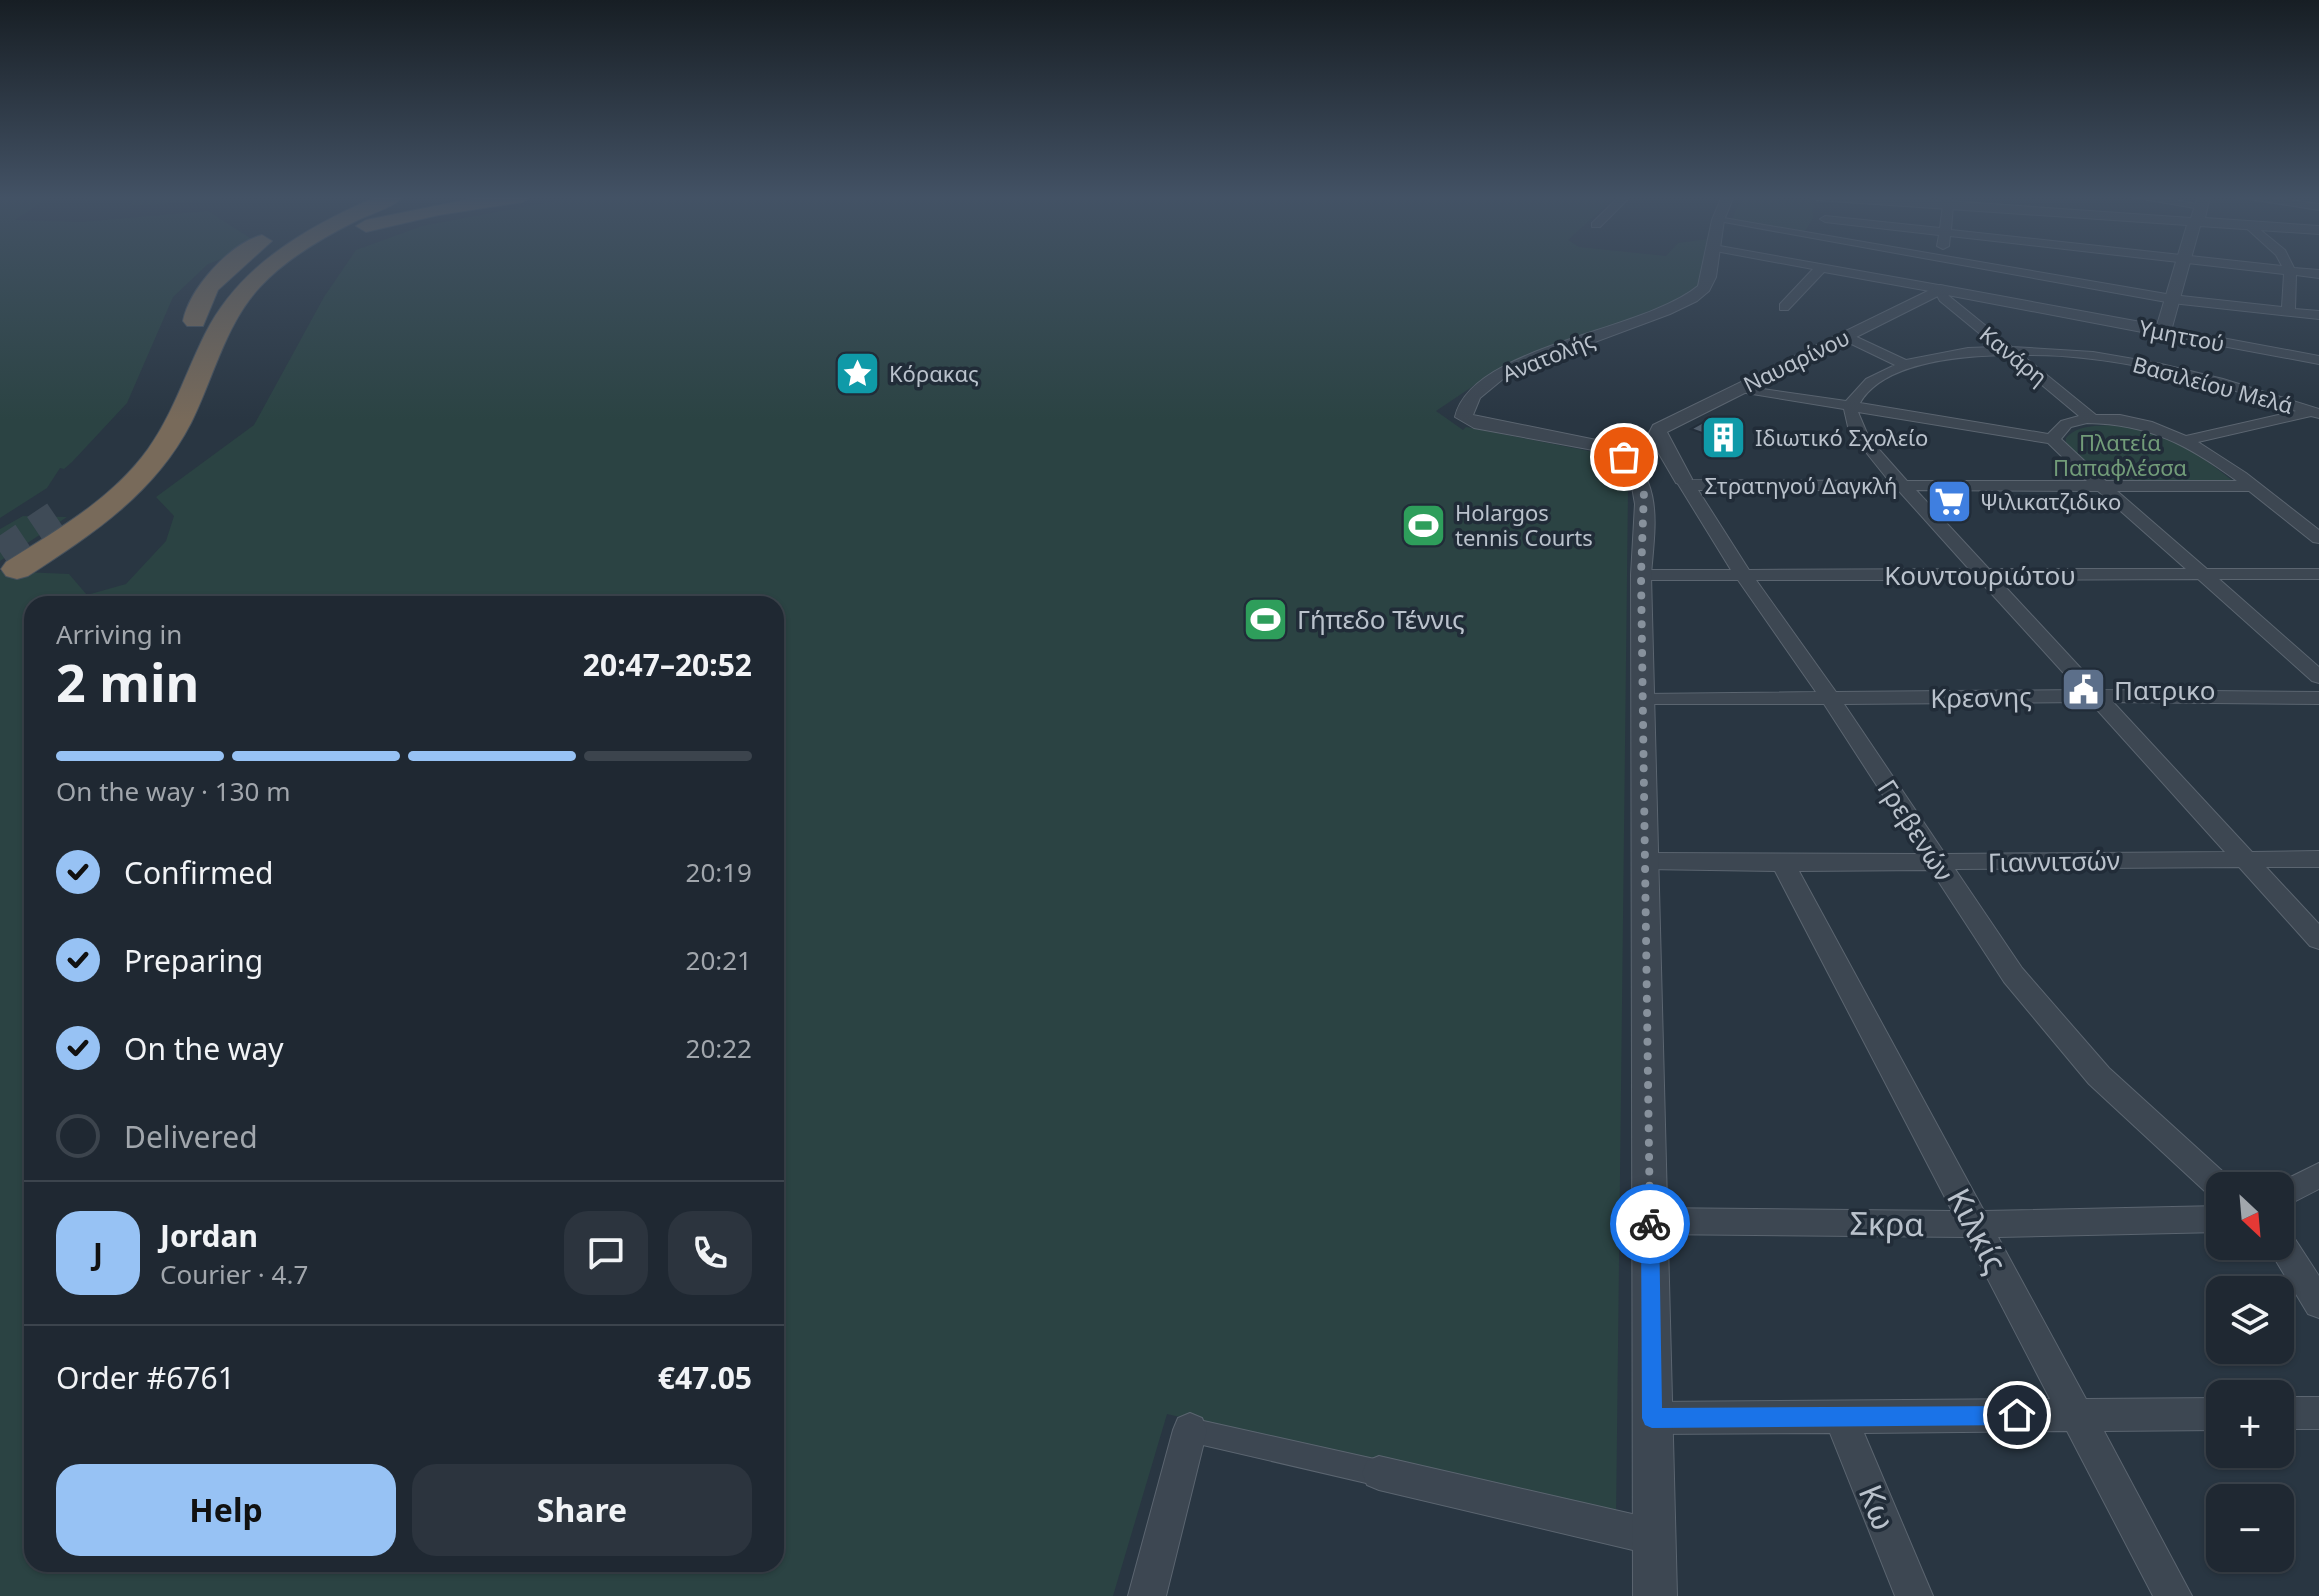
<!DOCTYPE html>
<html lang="en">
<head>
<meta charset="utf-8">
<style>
	body { margin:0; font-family:"Noto Sans",sans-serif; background:#2c343e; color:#f1f3f6; height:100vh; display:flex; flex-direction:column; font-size:30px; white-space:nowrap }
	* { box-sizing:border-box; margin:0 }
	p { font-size:26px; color:#a1a6ac }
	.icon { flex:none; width:44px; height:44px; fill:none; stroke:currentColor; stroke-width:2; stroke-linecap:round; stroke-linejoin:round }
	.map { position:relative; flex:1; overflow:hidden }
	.panel { position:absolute; left:24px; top:596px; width:760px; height:976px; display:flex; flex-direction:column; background:#1f2832; border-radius:24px; box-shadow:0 2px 6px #0004,0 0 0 2px #3c444d }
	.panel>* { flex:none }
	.needle { width:52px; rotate:154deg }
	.controls { position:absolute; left:2206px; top:1172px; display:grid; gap:16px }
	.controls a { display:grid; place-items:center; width:88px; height:88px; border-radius:16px; background:#1f2832; box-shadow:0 2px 6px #0004,0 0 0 2px #3c444d; font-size:40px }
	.pin { position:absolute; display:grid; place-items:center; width:68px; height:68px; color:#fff; margin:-34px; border:4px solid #fff; border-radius:50%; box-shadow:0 2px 8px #0007 }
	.courier { position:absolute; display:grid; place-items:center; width:80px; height:80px; margin:-40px; border:6px solid #1a73e8; border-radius:50%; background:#fff; color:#222; box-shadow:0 2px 10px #0007 }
	.head em { font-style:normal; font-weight:700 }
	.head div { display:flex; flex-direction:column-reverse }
	.head { display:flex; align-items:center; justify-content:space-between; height:136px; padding:0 32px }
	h1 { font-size:52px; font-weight:700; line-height:60px }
	.bar { display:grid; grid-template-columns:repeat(4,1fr); gap:12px 8px; align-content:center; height:96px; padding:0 32px }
	.bar i { height:10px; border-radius:6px; background:#3c444d }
	.bar .active { background:#97c2f4 }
	.bar p { grid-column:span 4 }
	.line { display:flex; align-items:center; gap:20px; padding:0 32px; border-top:2px solid #3c444d }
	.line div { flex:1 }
	.round { display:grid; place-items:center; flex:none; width:84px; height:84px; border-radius:24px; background:#2c343e }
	ol { padding:0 32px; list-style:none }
	li { display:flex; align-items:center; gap:24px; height:88px }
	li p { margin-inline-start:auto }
	li .icon { padding:8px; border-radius:50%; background:#97c2f4; color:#111; stroke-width:4 }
	li:last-child { color:#a1a6ac }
	li i { width:44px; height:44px; border:4px solid #3c444d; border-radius:50% }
	.primary-button { display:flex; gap:16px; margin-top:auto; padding:16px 32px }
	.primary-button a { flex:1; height:92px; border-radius:24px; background:#97c2f4; color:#111; font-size:32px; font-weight:700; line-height:92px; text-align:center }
	.primary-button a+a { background:#2c343e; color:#f1f3f6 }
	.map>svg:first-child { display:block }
	.green { fill:#2b4343; fill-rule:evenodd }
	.building { fill:#525f6d; stroke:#232e3a; stroke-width:2 }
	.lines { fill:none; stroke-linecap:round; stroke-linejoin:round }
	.motorway-tunnel { stroke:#3f4b57; stroke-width:28; stroke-dasharray:28 14; stroke-linecap:butt }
	.pedestrian-casing { stroke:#5b6570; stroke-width:2 }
	.minor-casing { stroke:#5b6570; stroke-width:2 }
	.tertiary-casing { stroke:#5b6570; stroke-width:2 }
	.motorway-casing { stroke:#47525d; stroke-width:2 }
	.pedestrian { fill:#3d4752; fill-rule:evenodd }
	.minor { fill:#3d4752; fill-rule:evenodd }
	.tertiary { fill:#3d4752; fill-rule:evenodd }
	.motorway { fill:#786a5a; fill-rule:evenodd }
	.route { fill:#1a73e8 }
	.done { stroke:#87919c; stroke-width:8; stroke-dasharray:0 14.4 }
	.labels { text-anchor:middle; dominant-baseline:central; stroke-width:7; stroke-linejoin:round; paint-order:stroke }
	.far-street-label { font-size:22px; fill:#bac2cc; stroke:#212c38 }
	.far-poi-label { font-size:22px; fill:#bac2cc; stroke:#212c38; text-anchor:start }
	.far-park-label { font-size:22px; fill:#729c79; stroke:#212c38 }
	.street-label { font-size:26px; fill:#bac2cc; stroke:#212c38 }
	.poi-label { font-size:26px; fill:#bac2cc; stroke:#212c38; text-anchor:start }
	.near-street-label { font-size:32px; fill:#bac2cc; stroke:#212c38 }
</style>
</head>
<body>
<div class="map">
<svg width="2319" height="1596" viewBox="0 0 2319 1596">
	<rect width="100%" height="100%" fill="#293642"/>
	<path class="green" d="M0,196H51L15,220L82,222L208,211L253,240L229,256L208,264L173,297L127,403L72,462L64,469L60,468L47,488L0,518Z
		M90,196H221L219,200L129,206L133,200L85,201Z
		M582,196H1616L1568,240L1579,247L1666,256L1678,243L1708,239L1706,276L1691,295L1661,310L1500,368L1436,411L1463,430L1466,427L1604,454L1610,457L1628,490L1616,1519L1167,1414L1113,1596H0V571L69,574L87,595L126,584L166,541L174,516L156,497L254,425L324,297L356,250L422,226ZM32,604H776V1564H32Z
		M1743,196L1812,200L1813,218L1804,233L1731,220Z
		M2116,425C2166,432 2195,451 2233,481H2109L2066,445V438C2078,424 2099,426 2116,425Z
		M23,516L67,517L0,561V529Z"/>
	<path class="building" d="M1709,419L1733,428L1716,438L1691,429Z"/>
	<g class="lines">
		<path class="motorway-tunnel" d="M0,552L55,515"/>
		<defs>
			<path id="pedestrian" d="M1190,1418L1379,1460L1388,1464L1392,1473L1388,1482L1379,1486L1190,1442L1181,1439L1178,1430L1181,1421Z"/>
			<path id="minor" d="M1620,196H1631L1600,227H1592V223Z
				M1940,196H1950L1953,205L1951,230L2282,266L2276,255L2243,225L2252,223L2285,250L2294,268L2319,270V278L2296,275L2295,309L2319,311V319L2172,303L1713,220L1718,217L2172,295L2282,307L2284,274L1950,236L1949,246L1943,249L1937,246L1939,235L1825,222L1820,219L1825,216L1940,228L1943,205Z
				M2125,196H2155L2206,206L2201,209Z
				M2230,196H2261L2319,204V210Z
				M1714,245L1944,286L1949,296L2012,347L2093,352L2157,363L2223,379L2319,409V418L2311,416L2198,442L2246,473L2319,530V543L2313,542L2249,491H2117L2207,569H2319V579H2219L2319,667V683L2312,681L2198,579L1999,580L2101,690L2319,692V704L2113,702L2252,852L2319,851V867H2266L2319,924V949L2310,946L2239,867L1955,869L2022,968L2109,1068L2230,1178L2234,1186H2220V1199L2210,1196L2089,1084L2004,982L1931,870L1799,871L1984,1211L2220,1206V1232L1998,1237L2086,1399L2220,1398V1430L2104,1431L2192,1596H2153L2067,1431L1864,1433L1933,1596H1895L1830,1433L1652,1434L1640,1430L1635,1418L1640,1406L1652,1402L2050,1399L1966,1237L1650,1234L1639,1230L1635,1221L1639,1212L1650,1208L1952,1211L1775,871L1645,869L1637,866L1633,861L1637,856L1645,853L1921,854L1824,704H1636L1633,700L1643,694L1816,692L1738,580H1641L1632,575L1641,570H1731L1675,479L1677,476H1689L1692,480L1889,481L1849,431L1844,409L1740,392L1733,388L1735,385L1846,401L1866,379L1895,365L1841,339V333L1846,332L1906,360L1968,348L1996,347L1940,301L1935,292L1824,272L1788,310H1780V304L1813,269L1710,250V246ZM2006,355L2079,416L2061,421L2048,434L1860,403C1884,361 1963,356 2006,355ZM2022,355C2111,353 2213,381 2296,411L2186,436L2152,422L2120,415H2096ZM1858,412L2048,443L2087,481H1907L1869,438ZM2087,423C2149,424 2188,445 2237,481H2106L2061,439L2071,427ZM1698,490H1898L1969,569L1749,570ZM1916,490L2098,491L2186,569H1989ZM1756,580H1979L2079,690L1836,692ZM2090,702L2225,852L1945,854L1844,704Z
				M2163,327L2319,356V364L2158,334V328Z
				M1663,440L1671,445L1668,448C1650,453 1618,460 1602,448C1612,441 1648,443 1663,440Z
				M2319,1163V1189L2280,1209V1186H2272Z
				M2280,1232L2293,1236L2319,1276V1318L2308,1314L2267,1246H2280Z
				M2280,1397H2319V1429H2280Z
				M1190,1413L1202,1418L1207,1430L1166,1596H1128L1173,1430L1178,1418Z
				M1379,1456L1654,1519L1667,1524L1672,1537L1667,1550L1654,1555L1379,1490L1367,1485L1362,1473L1367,1461Z"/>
			<path id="tertiary" d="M1722,196H1734L1724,220L1716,277L1709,291L1697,301L1670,314L1509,374L1480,398L1473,415L1616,444C1665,477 1655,524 1651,575L1677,1596H1633L1631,575L1635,504L1632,487L1619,462L1604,452L1474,428L1455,417C1471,346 1642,332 1698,286L1712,220Z
				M1810,196H1876L2191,218L2198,196H2210L2205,218L2319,226V234L2200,226L2171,331L2163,336L1942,294L1667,432L1692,479L1683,485L1676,483L1648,435L1653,425L1940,285L2157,325L2187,225L1816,200Z"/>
			<path id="motorway" d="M378,196H404C393,208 370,214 356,221C322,238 286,259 260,287C225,325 214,377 191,423C155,493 93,534 28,576L17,579L6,576L1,569L6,562C57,530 112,499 148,449C173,414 186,372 205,334C240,264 309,226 378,196Z
				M484,196H532L523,202L439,215L366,232L356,226L366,220Z
				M262,235L272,241L218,290L203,326H187L183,321C189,289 230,243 262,235Z"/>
		</defs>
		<use href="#pedestrian" class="pedestrian-casing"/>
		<use href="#minor" class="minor-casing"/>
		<use href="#tertiary" class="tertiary-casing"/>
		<use href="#motorway" class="motorway-casing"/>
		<use href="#pedestrian" class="pedestrian"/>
		<use href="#minor" class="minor"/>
		<use href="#tertiary" class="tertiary"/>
		<use href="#motorway" class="motorway"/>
	</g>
	<linearGradient id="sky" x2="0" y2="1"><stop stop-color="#171e24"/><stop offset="0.47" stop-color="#435265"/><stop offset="1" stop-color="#435265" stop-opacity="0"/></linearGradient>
	<rect width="2319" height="420" fill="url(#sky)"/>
	<path class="route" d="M1650,1216L1656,1219L1659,1224L1662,1408L2017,1406L2024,1409L2027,1415L2024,1422L2017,1425L1652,1428L1645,1425L1642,1418L1641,1224L1643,1219Z"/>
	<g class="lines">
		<path class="done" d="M1624,457L1644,491L1641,575L1650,1224"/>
	</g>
	<defs>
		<symbol id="sight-square" viewBox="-11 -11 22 22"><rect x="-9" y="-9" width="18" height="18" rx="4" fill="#0f9aa8" stroke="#212c38"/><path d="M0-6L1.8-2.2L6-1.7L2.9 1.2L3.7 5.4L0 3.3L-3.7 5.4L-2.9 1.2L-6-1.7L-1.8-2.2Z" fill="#fff"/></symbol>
		<symbol id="building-square" viewBox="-11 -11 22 22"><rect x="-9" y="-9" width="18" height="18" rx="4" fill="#0f9aa8" stroke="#212c38"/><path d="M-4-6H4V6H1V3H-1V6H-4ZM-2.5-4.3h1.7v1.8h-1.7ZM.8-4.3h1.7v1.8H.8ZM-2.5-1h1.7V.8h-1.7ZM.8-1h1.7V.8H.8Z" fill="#fff"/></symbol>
		<symbol id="supermarket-square" viewBox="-11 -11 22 22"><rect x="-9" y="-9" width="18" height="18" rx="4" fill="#3f7fe0" stroke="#212c38"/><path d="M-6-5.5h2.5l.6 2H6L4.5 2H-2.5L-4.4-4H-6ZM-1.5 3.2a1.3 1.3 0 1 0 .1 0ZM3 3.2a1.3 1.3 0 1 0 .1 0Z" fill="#fff"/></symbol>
		<symbol id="stadium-square" viewBox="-11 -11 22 22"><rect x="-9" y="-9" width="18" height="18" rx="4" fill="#2e9e5b" stroke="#212c38"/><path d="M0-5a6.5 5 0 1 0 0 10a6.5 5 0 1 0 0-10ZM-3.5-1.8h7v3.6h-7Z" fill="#fff"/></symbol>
		<symbol id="civic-square" viewBox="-11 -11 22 22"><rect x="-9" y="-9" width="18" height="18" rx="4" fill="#5c6f8a" stroke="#212c38"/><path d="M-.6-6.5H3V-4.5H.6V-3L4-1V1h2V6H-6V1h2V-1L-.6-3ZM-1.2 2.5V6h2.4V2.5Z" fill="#fff"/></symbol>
	</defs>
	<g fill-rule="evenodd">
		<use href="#sight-square" x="832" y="348" width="51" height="51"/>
		<use href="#building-square" x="1698" y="412" width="51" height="51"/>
		<use href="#supermarket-square" x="1924" y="476" width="51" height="51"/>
		<use href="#stadium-square" x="1398" y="500" width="51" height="51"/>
		<use href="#stadium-square" x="1240" y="594" width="51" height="51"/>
		<use href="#civic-square" x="2058" y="664" width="51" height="51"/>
	</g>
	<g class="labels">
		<g class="far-street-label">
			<text transform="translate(2182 335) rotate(11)">Υμηττού</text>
			<text transform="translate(2014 355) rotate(39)">Κανάρη</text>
			<text transform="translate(1548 356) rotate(-22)">Ανατολής</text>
			<text transform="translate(1796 360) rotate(-26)">Ναυαρίνου</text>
			<text transform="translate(2213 384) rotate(15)">Βασιλείου Μελά</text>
			<text x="1801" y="485">Στρατηγού Δαγκλή</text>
		</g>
		<g class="far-poi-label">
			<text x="889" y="373">Κόρακας</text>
			<text x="1755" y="437">Ιδιωτικό Σχολείο</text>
			<text x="1980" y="501">Ψιλικατζιδικο</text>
			<text x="1455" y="512">Holargos<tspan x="1455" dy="25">tennis Courts</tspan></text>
		</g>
		<g class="far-park-label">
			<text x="2120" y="442">Πλατεία<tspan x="2120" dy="25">Παπαφλέσσα</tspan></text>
		</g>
		<g class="street-label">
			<text x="1980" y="575">Κουντουριώτου</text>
			<text transform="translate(1981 697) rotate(-1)">Κρεσνης</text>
			<text transform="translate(1916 830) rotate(57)">Γρεβενών</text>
			<text transform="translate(2054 861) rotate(-1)">Γιαννιτσών</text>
		</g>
		<g class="poi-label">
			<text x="1297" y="619">Γήπεδο Τέννις</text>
			<text x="2114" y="690">Πατρικο</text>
		</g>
		<g class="near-street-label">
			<text transform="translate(1887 1223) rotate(1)">Σκρα</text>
			<text transform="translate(1978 1230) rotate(62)">Κιλκίς</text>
			<text transform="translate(1878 1507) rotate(68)">Κω</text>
		</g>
	</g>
</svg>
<div class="controls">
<a><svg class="needle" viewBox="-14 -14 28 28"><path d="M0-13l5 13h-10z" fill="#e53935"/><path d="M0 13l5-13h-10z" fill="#a1a6ac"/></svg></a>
<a><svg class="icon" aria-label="layers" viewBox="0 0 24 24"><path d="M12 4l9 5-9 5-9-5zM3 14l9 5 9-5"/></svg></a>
<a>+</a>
<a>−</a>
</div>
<div class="pin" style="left:1624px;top:457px;background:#ea580c"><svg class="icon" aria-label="bag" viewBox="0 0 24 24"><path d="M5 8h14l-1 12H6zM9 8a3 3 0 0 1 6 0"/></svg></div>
<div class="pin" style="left:2017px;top:1415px;background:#1f2937"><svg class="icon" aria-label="home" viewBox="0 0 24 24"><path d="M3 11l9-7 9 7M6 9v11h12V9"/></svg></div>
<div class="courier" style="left:1650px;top:1224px"><svg class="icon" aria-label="bike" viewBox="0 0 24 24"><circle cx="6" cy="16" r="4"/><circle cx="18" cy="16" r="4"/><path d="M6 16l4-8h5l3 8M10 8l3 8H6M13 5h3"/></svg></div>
<section class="panel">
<div class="head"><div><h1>2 min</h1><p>Arriving in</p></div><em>20:47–20:52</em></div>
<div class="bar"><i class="active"></i><i class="active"></i><i class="active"></i><i></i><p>On the way · 130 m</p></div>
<ol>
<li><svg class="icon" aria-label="check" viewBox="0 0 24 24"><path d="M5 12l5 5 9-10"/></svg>Confirmed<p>20:19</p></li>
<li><svg class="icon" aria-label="check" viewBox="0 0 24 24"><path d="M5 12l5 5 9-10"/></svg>Preparing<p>20:21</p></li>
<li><svg class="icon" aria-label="check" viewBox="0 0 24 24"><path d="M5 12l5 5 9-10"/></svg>On the way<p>20:22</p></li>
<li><i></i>Delivered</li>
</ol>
<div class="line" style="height:144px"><b class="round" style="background:#97c2f4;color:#111">J</b><div><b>Jordan</b><p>Courier · 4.7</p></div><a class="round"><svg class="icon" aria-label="chat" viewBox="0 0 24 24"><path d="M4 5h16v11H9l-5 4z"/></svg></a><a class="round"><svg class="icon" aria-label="phone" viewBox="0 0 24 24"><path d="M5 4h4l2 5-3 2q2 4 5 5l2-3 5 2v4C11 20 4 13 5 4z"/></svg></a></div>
<div class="line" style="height:104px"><div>Order #6761</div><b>€47.05</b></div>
<div class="primary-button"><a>Help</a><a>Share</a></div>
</section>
</div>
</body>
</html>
